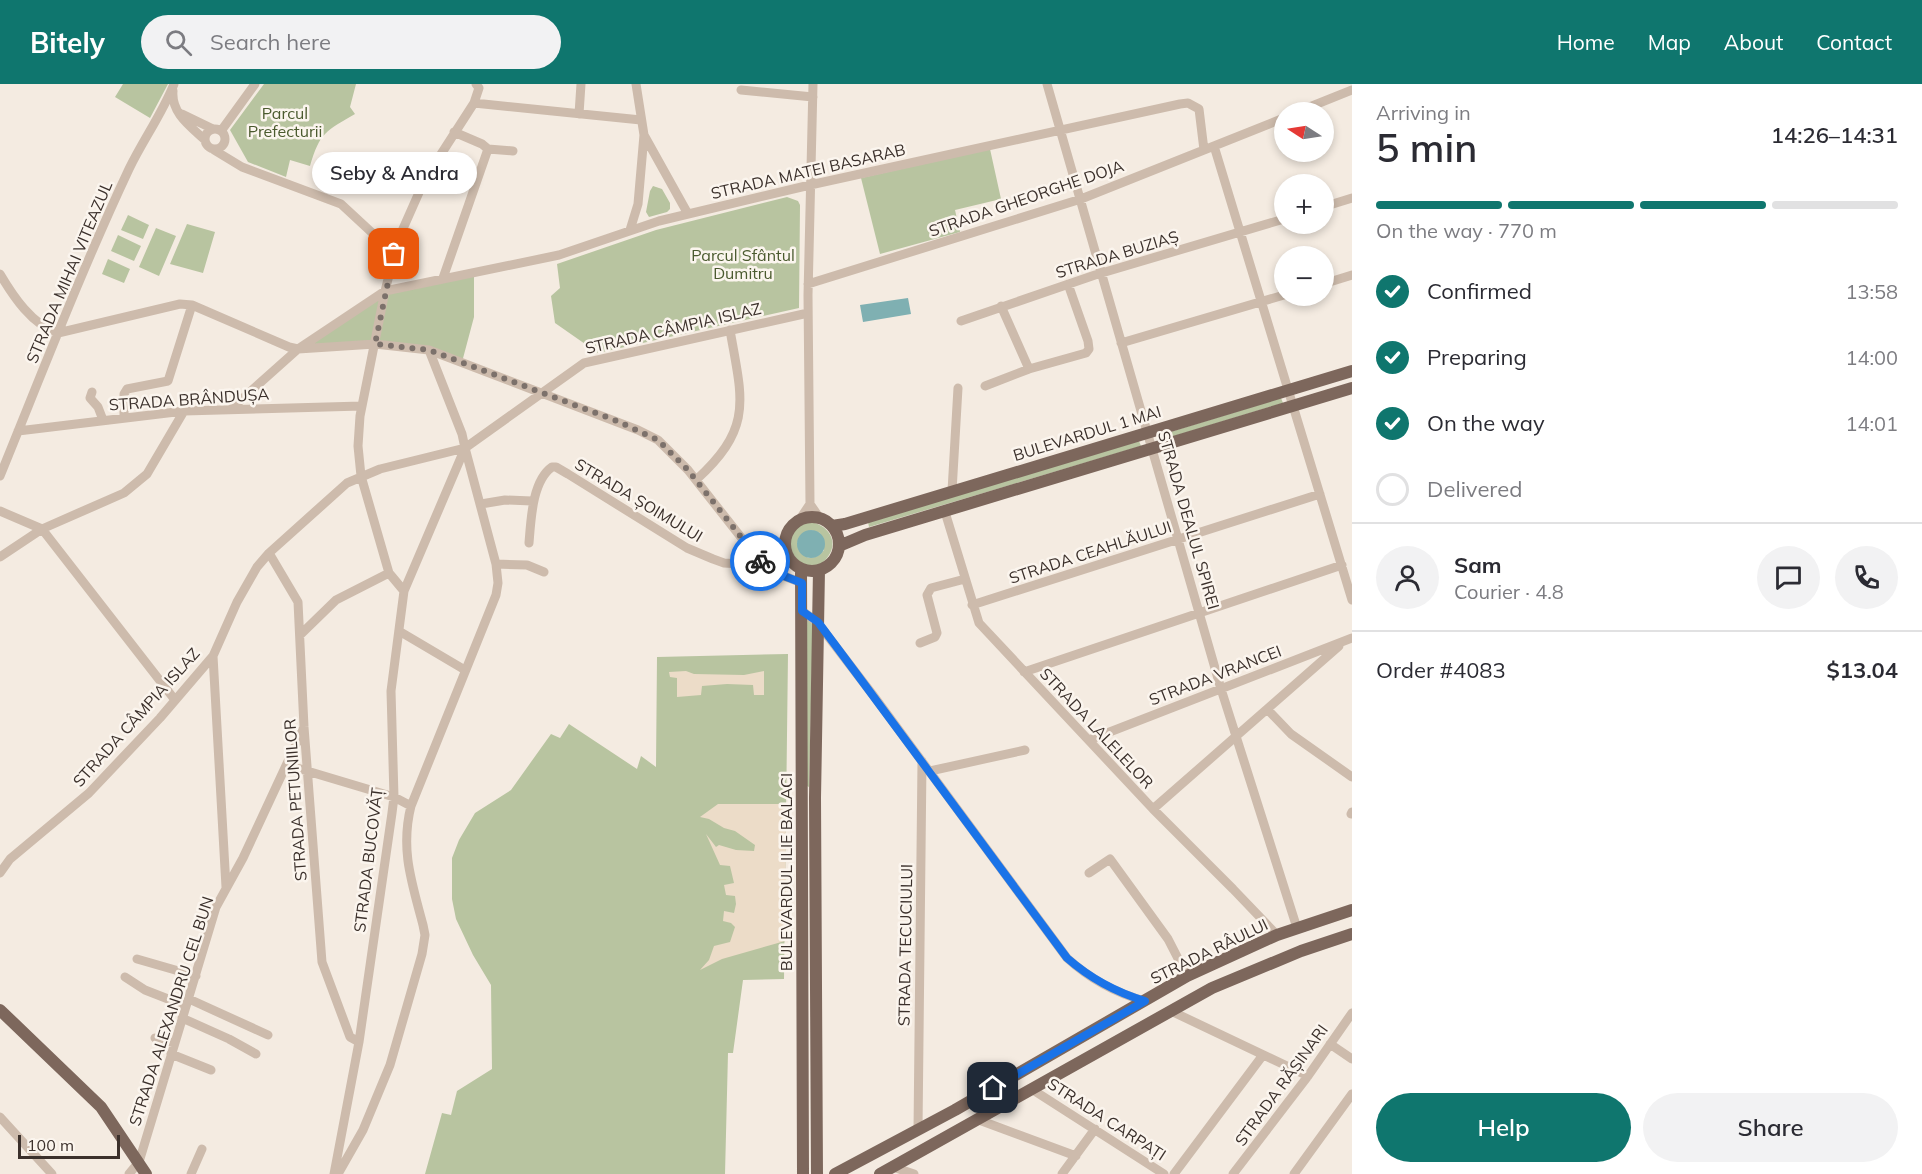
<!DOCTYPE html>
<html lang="en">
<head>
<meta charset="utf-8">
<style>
	body { margin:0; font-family:Mulish,sans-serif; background:#f2f2f3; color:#2b2b33; height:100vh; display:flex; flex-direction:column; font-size:22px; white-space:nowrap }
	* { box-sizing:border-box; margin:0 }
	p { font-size:20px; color:#7c7c81 }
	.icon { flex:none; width:33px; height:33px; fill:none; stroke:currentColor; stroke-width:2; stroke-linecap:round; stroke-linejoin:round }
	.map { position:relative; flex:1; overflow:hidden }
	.sheet { display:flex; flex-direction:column; background:#fff; width:570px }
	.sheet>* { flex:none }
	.needle { width:39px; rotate:282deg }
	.fabs { position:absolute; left:1274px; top:18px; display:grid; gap:12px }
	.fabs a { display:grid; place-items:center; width:60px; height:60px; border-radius:50%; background:#fff; box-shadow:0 3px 9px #0003; font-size:30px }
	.scale { position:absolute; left:18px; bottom:15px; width:102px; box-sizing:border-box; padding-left:6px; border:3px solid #3b302b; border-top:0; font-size:16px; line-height:21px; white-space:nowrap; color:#3b302b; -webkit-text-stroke:4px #fbf5ee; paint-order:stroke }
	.pin { position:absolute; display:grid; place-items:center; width:51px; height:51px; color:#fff; margin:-26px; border-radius:12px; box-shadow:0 3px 9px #0006 }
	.courier { position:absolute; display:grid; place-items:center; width:60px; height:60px; margin:-30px; border:4px solid #1a73e8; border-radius:50%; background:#fff; color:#222; box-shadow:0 2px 8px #0007 }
	.bubble { position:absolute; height:42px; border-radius:21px; background:#fff; box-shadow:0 3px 9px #0003; font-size:20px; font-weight:600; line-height:42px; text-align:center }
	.head em { font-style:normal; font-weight:600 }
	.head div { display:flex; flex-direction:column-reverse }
	.head { display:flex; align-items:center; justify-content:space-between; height:102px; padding:0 24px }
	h1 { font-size:39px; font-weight:600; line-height:45px }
	.bar { display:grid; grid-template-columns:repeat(4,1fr); gap:9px 6px; align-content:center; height:72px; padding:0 24px }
	.bar i { height:8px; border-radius:4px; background:#e1e1e2 }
	.bar .current { background:#0f766e }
	.bar p { grid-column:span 4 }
	.line { display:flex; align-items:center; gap:15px; padding:0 24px; border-top:2px solid #e1e1e2 }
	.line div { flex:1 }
	.round { display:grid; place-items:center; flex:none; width:63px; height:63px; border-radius:32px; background:#f2f2f3 }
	ol { padding:0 24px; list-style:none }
	li { display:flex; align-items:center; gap:18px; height:66px }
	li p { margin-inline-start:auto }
	li .icon { padding:6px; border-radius:50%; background:#0f766e; color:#fff; stroke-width:4 }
	li:last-child { color:#7c7c81 }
	li i { width:33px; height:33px; border:3px solid #e1e1e2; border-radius:50% }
	.button { display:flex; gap:12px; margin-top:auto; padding:12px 24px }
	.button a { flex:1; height:69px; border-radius:36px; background:#0f766e; color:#fff; font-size:24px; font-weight:600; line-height:69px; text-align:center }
	.button a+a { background:#f2f2f3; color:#2b2b33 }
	header { display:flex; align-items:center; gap:36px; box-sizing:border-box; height:84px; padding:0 30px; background:#0f766e; color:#fff }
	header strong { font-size:28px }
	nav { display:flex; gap:33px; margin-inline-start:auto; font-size:21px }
	.search { width:420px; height:54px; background:#f2f2f3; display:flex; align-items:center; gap:15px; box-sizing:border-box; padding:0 21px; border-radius:33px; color:#7c7c81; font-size:22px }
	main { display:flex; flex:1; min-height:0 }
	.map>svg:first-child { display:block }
	.green { fill:#b8c4a0; fill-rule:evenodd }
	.plaza { fill:#ecdcc8 }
	.water { fill:#7fb0b2 }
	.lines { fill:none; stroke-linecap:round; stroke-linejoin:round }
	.minor { stroke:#cdbbac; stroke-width:9 }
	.major { stroke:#7d675c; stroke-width:12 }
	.done { stroke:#7c716b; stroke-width:6; stroke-dasharray:0 10.8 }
	.route { stroke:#1a73e8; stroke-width:8 }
	.labels { text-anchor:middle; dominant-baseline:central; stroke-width:5; stroke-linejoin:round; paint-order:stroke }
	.park-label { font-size:16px; fill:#4a5a2e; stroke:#fbf5ee }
	.street-label { font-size:16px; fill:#3b302b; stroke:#fbf5ee }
</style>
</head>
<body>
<header>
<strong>Bitely</strong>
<div class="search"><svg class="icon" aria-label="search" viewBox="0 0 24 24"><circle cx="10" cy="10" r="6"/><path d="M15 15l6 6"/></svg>Search here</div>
<nav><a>Home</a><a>Map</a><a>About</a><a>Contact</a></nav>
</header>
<main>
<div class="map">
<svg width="1352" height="1090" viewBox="0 0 1352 1090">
	<rect width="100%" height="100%" fill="#f4ebe1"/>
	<path class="green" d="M123,0H168L150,34L115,13Z
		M264,0H356L350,23L355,30C326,47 320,48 310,82L290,76L286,93L248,78L230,46Z
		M990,65L1001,115L955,126L960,148L880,170L861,94Z
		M653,102L662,105L670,119V125L667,128L649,133L646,128L650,107Z
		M787,113L798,117L800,121L799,224L598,269L555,239L551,212L560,204L557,180L656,146Z
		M128,131L149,141L143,155L121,146Z
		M187,140L215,148L203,189L170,180Z
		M156,144L176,152L159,192L139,183Z
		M118,151L141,162L134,177L111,167Z
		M108,175L130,185L124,199L102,190Z
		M474,188V233L462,278L429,265L310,264L318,255L385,207Z
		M1281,314L1283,319L1158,357L1157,352Z
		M1139,357L1141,362L869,443L868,438Z
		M810,438C826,440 839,455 829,471C808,506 763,448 810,438ZM811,446L820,449L824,466C820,472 815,474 808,474L797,460L800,452Z
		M809,535L813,538L809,703L807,702L806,537Z
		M788,570L784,895L743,896L733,969H728L725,1090H425L442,1029L451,1031L457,1007L492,985L491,901L473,871L456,835L452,815V774L459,756L475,729L511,706L551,650L560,654L569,640L637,685L641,672L656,683L657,573Z"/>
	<path class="plaza" d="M686,587L694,590L744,591L764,587V611H754L753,601L727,600L702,602L701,611L677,613V594L670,593L669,588Z
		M718,720H786L785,857L722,875L700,886L709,876L714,862L730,858L735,843L731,839L723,837L724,827L734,829L736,820L735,812L726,811L724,801L734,799L730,782L720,781L706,750L716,763L719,761L736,766L754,767L755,761L735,747L724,744L709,735L700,733Z"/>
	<path class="water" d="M908,214L911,230L863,238L860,221Z
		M797 460a14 14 0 1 1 28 0a14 14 0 1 1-28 0Z"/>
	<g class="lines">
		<path class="minor" d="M1047,0L1221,605L1297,844
			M741,6L813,13
			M173,7C171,29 190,42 205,56
			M474,19L641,36
			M1297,28L1352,6
			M182,30L213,45
			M579,30L581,0
			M205 55a10 10 0 1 1 20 0a10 10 0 1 1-20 0Z
			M221,47L255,0
			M454,48L482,60L488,65L513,67
			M644,51L688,130
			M1214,62L1352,516
			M214,66L242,83L341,120L395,170
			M1323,123L1352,114
			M630,146L638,120L644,51L636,0
			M0,190C13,212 32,241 58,249L180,220L192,221L289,263L298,265L375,260L429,266L638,346L658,356L688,386L766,485L802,499
			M443,194L488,65
			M808,200L1081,115L1284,34
			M1323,200L1352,191
			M1001,222L1029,285
			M961,237L1095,191L1284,135
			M1121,259L1284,211
			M985,302L1029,285L1086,269L1089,265L1088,257L1068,200
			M92,308L90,314L98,323L103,336
			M232,324L298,265L385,207L559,171L659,137L810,101L1180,20L1188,19L1199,25L1204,66
			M124,333V310L127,305L168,297L192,221
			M18,347L184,327L362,322
			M0,392C42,289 82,185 129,85C143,56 162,30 174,0
			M696,396C754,343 742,316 730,246
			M952,407L958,304
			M481,420L505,416L532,417
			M810,420L819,433
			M0,427L42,445L175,616
			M945,428L979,539L1153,725L1233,805L1277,851
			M800,435L810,420L808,211L813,0
			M529,459C531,436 532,397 552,383H556L568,390L687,464L713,475L724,479L741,480L757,474L786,468
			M269,469L298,518L304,643L322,878L350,953L359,958
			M0,473L42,445L124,409L147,390L184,327
			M496,480L527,481L544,488
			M404,507L389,489L361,392L358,362L360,332L385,207L398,156L425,95L474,19L479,4L476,0
			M972,521L1320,410
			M802,527L817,538L873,611L1067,874C1090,895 1115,909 1145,917
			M399,547L465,586
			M300,551L336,516L389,489
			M920,559L935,553L937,549L927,511L931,504L965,495
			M213,572L226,803
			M1024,588L1342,481
			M1268,626L1291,650L1352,693
			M1089,656L1352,554
			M287,681L394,713L411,722
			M930,687L1025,666
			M1153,725L1339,562
			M1351,730L1352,728
			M0,789L10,775L89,709L160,634L213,572L237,518L257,483L269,469L347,399L380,385L465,364L584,279L808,229
			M1089,789L1110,775L1168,855L1187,892
			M137,875L196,892
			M125,893L145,906L186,922
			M189,915L268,951
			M1171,927L1308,992
			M182,934L229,955L256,970
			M155,954L174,959
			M1330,960L1352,975
			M171,970L211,986
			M1033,1006L1164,1090
			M0,1033L52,1090
			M979,1036L1076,1072
			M918,1046L922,677
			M893,1083L914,1090
			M129,1090L139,1078L216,823L243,774L303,645
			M191,1090L202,1065
			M334,1090L359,958L392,729L394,713L391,607L404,507L465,364L462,350L429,266
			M338,1090L363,1046L390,981L422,870L425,851L423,841C412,799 400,766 411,722L496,511L498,499L496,480L465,364
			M1062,1090L1095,1045
			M1174,1090L1263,971
			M1233,1090L1308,992L1352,929
			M1294,1090L1352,1010"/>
		<path class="major" d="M785 460a27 27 0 1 1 54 0a27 27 0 1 1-54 0Z
			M832,442L845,440L1352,287
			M839,462L865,451L1352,304
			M801,485L803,1090
			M0,926L101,1023L146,1090
			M817,1090L815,714L819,486
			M835,1090L955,1026L1187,892L1277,851L1352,826
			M880,1090L1212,904L1301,867L1352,850"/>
	</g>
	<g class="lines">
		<path class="done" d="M394,170L375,260L429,266L617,337L658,356L688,386L760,477"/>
		<path class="route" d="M760,477L766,485L802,499V527L818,538L859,593L1067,874C1091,895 1115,908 1145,917L993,1004"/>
	</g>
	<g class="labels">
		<g class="park-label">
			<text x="285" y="29">Parcul<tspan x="285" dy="18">Prefecturii</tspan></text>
			<text x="743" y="171">Parcul Sfântul<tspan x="743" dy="18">Dumitru</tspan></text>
		</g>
		<g class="street-label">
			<text transform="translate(808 87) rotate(-13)">STRADA MATEI BASARAB</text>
			<text transform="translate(1026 114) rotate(-19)">STRADA GHEORGHE DOJA</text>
			<text transform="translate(1117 170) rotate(-17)">STRADA BUZIAȘ</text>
			<text transform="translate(69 188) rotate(-67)">STRADA MIHAI VITEAZUL</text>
			<text transform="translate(673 244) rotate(-13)">STRADA CÂMPIA ISLAZ</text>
			<text transform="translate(189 315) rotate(-4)">STRADA BRÂNDUȘA</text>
			<text transform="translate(1087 349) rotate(-17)">BULEVARDUL 1 MAI</text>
			<text transform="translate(639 416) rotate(31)">STRADA ȘOIMULUI</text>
			<text transform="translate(1189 436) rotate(74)">STRADA DEALUL SPIREI</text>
			<text transform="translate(1090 468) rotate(-18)">STRADA CEAHLĂULUI</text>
			<text transform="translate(1215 591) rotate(-21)">STRADA VRANCEI</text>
			<text transform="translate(136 633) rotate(-48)">STRADA CÂMPIA ISLAZ</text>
			<text transform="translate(1097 644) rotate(47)">STRADA LALELELOR</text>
			<text transform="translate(295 716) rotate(-94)">STRADA PETUNIILOR</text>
			<text transform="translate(368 776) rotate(-83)">STRADA BUCOVĂȚ</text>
			<text transform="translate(786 788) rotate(-90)">BULEVARDUL ILIE BALACI</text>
			<text transform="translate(905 861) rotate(-89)">STRADA TECUCIULUI</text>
			<text transform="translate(1209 867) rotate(-26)">STRADA RÂULUI</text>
			<text transform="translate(171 927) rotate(-72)">STRADA ALEXANDRU CEL BUN</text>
			<text transform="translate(1281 1001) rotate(-54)">STRADA RĂȘINARI</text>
			<text transform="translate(1107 1035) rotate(33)">STRADA CARPAȚI</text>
		</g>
	</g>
</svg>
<div class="fabs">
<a><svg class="needle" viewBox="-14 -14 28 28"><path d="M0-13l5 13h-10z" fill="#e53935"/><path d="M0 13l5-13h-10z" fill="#7c7c81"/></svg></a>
<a>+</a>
<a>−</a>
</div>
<div class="scale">100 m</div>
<div class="pin" style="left:394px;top:170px;background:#ea580c"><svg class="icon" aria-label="bag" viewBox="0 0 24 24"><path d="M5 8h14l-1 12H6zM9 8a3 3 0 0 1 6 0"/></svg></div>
<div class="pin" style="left:993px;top:1004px;background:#1f2937"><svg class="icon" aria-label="home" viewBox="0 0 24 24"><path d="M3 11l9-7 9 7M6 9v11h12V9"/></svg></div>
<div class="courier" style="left:760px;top:477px"><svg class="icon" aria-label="bike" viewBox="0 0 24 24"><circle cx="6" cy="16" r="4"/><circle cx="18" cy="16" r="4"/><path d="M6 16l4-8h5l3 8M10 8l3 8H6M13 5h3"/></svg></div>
<div class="bubble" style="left:312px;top:68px;width:165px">Seby &amp; Andra</div>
</div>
<section class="sheet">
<div class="head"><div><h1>5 min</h1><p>Arriving in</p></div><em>14:26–14:31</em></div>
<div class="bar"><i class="current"></i><i class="current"></i><i class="current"></i><i></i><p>On the way · 770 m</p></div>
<ol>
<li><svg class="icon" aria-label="check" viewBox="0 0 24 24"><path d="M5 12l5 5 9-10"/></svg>Confirmed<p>13:58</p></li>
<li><svg class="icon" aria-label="check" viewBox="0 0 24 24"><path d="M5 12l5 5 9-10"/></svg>Preparing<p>14:00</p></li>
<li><svg class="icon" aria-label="check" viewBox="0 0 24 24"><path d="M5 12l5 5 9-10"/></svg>On the way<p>14:01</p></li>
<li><i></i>Delivered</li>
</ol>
<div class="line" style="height:108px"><a class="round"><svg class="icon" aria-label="person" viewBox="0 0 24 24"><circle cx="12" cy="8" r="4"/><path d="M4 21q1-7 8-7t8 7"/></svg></a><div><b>Sam</b><p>Courier · 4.8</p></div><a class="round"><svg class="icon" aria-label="chat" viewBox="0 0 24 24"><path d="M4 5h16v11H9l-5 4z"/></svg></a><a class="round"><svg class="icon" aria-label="phone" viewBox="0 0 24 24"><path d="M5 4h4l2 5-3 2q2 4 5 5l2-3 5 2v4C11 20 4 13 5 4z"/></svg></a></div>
<div class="line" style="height:78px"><div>Order #4083</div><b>$13.04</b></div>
<div class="button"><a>Help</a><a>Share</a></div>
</section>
</main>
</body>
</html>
